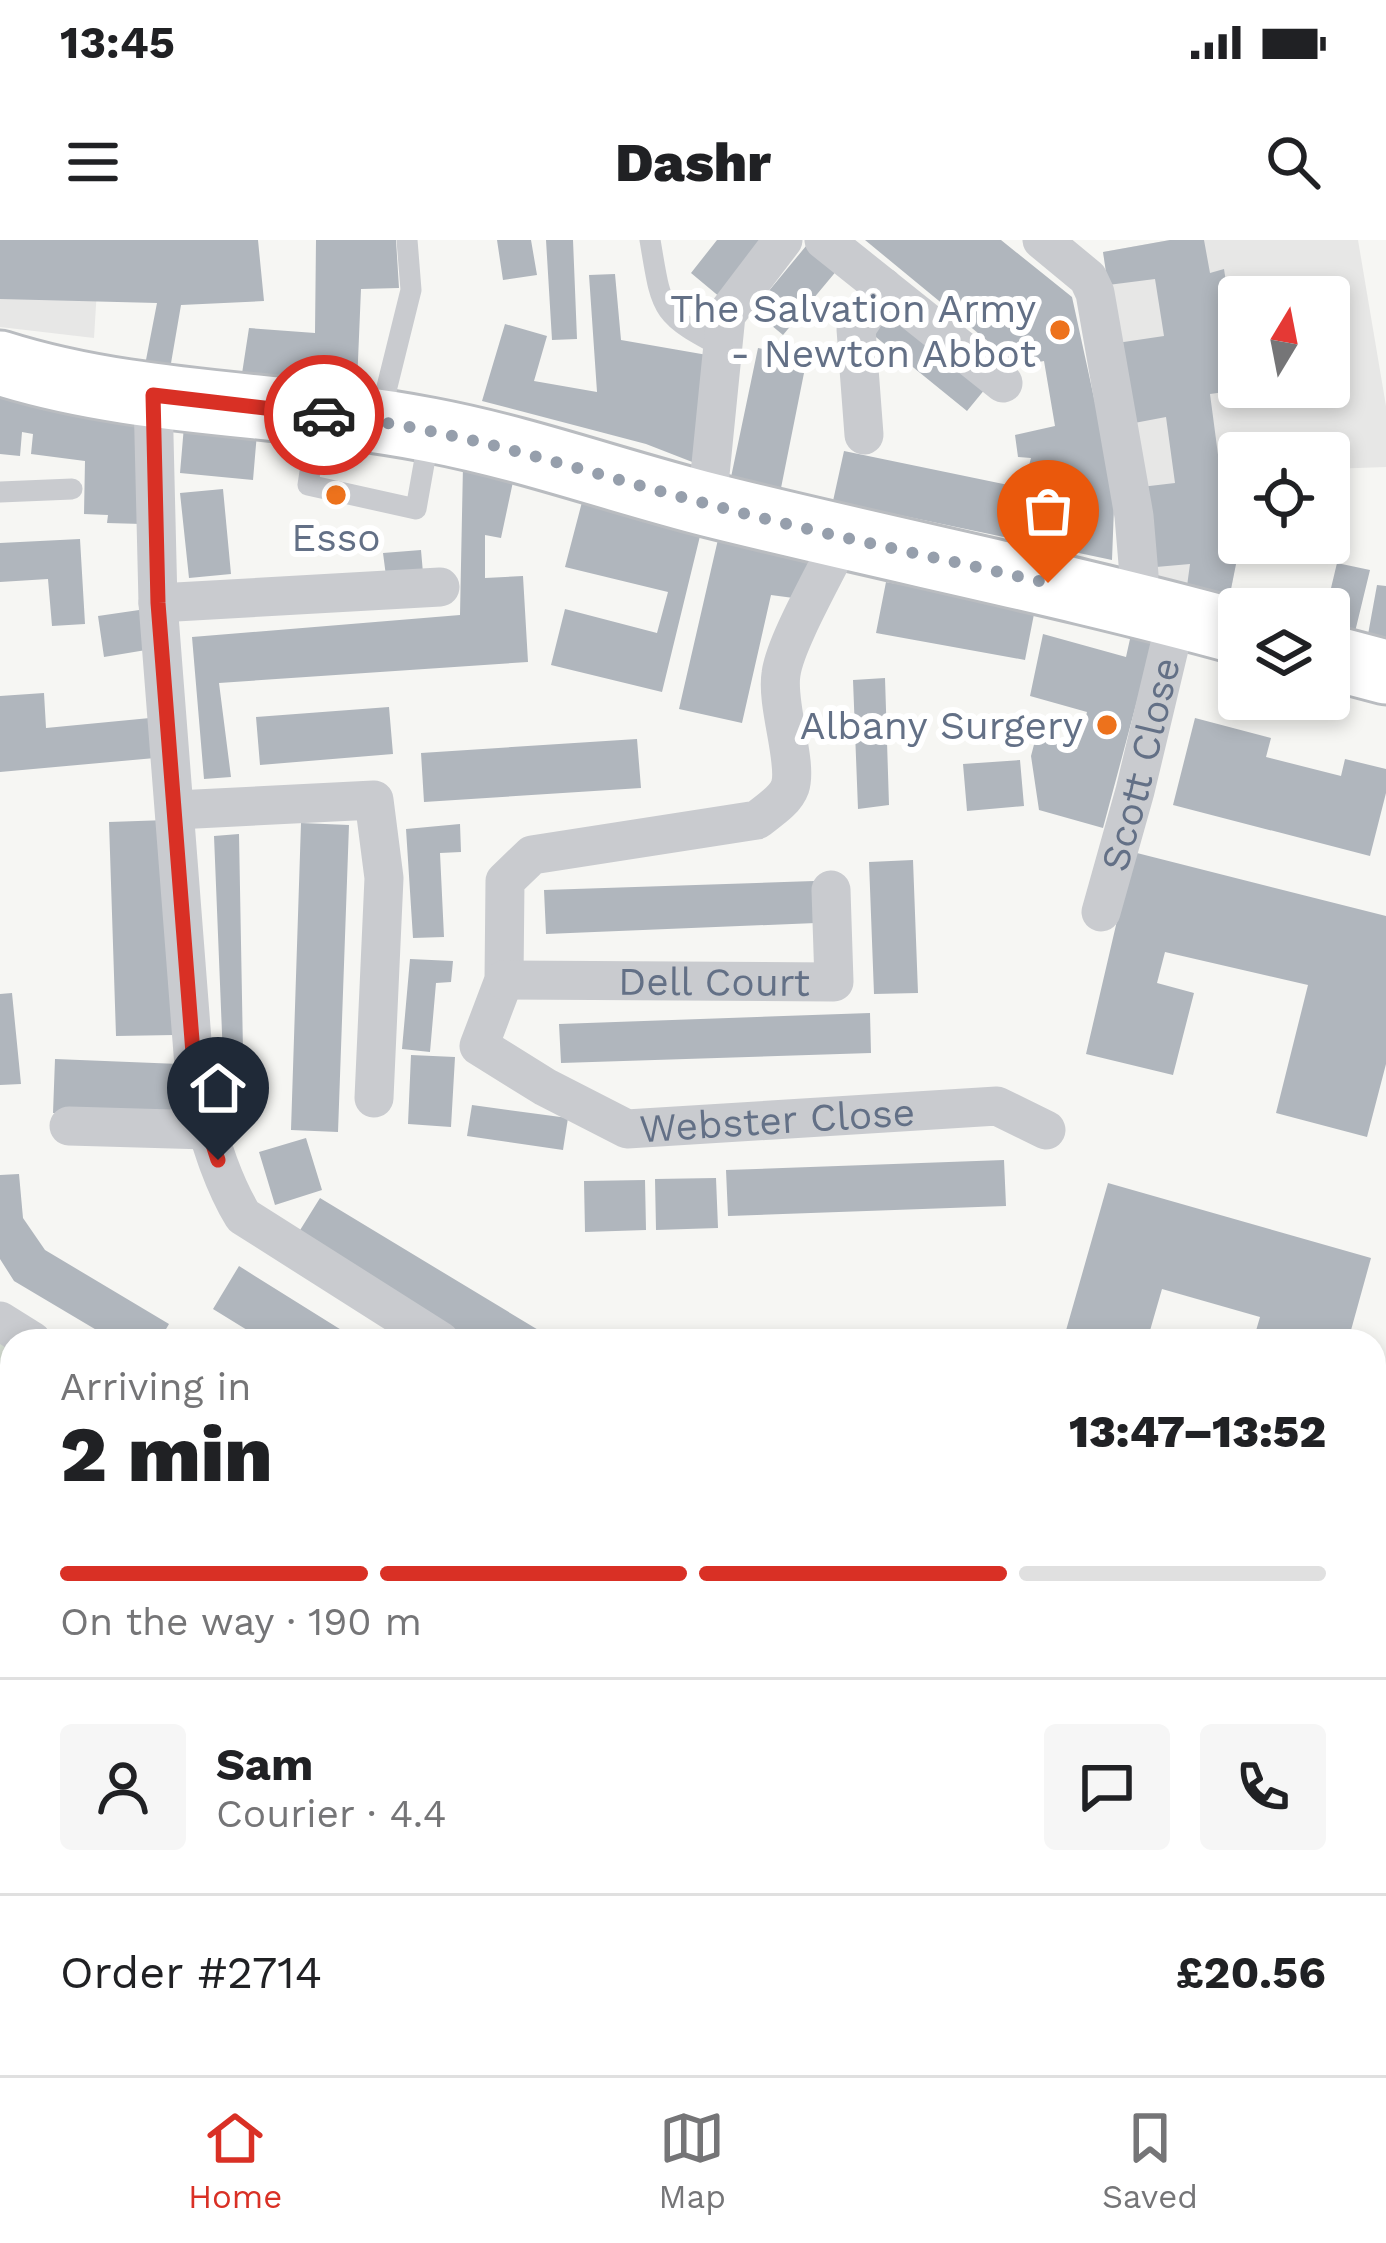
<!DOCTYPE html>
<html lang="en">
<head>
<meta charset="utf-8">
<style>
	body { margin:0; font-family:"Work Sans",sans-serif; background:#f6f6f6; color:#202124; height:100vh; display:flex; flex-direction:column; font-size:45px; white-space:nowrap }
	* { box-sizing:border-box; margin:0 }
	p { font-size:39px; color:#757577 }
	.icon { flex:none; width:66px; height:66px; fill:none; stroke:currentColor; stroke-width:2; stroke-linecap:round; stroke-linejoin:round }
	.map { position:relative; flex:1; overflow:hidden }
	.side { position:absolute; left:0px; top:1089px; width:1386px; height:747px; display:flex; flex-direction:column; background:#fff; border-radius:36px 36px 0 0; box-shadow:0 6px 18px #0003 }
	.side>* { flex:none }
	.needle { width:78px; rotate:10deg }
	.buttons { position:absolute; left:1218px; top:36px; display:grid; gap:24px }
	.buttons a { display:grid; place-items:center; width:132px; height:132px; border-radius:12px; background:#fff; box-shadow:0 6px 18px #0003; font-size:60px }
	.pin { position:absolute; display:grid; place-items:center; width:102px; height:102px; color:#fff; margin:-123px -51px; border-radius:50% 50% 50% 0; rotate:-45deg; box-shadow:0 0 12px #0007 }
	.pin .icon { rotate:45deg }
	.courier { position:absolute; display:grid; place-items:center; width:120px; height:120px; margin:-60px; border:9px solid #d93025; border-radius:50%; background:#fff; color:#222; box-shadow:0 3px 15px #0007 }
	.head em { font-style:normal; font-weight:800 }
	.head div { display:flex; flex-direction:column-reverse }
	.head { display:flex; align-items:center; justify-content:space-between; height:204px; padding:0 60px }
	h1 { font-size:78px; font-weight:800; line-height:90px }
	.bar { display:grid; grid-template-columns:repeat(4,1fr); gap:18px 12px; align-content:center; height:144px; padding:0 60px }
	.bar i { height:15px; border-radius:9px; background:#e0e0e0 }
	.bar .current { background:#d93025 }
	.bar p { grid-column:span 4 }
	.line { display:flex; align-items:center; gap:30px; padding:0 60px; border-top:3px solid #e0e0e0 }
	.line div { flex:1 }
	.round { display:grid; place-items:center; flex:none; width:126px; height:126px; border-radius:12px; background:#f6f6f6 }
	.status { display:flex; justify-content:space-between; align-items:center; height:84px; padding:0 60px; background:#fff; direction:ltr }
	.status svg { height:33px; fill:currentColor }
	header { display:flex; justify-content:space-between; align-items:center; height:156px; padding:0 60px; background:#fff; font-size:54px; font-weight:800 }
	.menu { display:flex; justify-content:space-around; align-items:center; height:168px; border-top:3px solid #e0e0e0; background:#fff; font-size:33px; color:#757577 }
	.menu a { display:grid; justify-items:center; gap:6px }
	.menu .current { color:#d93025 }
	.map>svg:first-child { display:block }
	.built { fill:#e7e7e6; fill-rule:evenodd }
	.green { fill:#d6ded3 }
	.building { fill:#b0b6bd }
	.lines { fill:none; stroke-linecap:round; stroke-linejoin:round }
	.primary-casing { stroke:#b9bcc0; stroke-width:69 }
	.lane { stroke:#c9cbcf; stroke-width:21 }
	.street { stroke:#c9cbcf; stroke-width:39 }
	.primary { stroke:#fff; stroke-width:63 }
	.done { stroke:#969fac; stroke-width:12; stroke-dasharray:0 21.6 }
	.route { stroke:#d93025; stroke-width:15 }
	.poi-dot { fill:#ed721c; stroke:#fff; stroke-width:4.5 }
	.labels { text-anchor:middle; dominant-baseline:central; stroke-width:12; stroke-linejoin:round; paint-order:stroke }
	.poi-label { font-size:39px; fill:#637086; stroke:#fff; text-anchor:end }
	.street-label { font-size:39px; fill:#637086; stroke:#fff }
</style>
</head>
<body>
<div class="status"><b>13:45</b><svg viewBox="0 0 49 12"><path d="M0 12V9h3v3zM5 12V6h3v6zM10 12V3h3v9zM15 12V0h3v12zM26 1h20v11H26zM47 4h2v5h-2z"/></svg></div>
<header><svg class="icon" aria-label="menu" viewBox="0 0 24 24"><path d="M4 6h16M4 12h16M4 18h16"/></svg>Dashr<svg class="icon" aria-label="search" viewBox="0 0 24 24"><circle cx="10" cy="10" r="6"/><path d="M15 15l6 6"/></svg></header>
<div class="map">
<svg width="1386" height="1835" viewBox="0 0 1386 1835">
	<rect width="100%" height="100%" fill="#f6f6f3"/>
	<path class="built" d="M0,0H100L94,98L0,87Z
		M1170,0H1358L1386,166V227L1329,229V213H1239V303H1274L1275,312L1250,315L1247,305L1234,308L1236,324L1227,369L1158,349L1129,184L1103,12ZM1239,57H1329V147H1239Z"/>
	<path class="green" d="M0,1098L12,1105V1481L0,1482Z"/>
	<path class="building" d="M0,0H258L264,61L181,65L170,129L145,125L157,63L0,59Z
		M316,0H396L399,48L361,49L357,144L241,140L249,88L315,93Z
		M497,0H531L537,35L503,40Z
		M546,0H573L577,99L552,100Z
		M717,0H768L721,58L691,33Z
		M811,0L843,23L783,95L753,70Z
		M865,0H1001L1072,57L1106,213L1114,267L1112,320L833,261L844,211L1023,248L1031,218L1018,217L1015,195L1055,186L1044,121L1018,126Z
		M1170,0H1204L1210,33L1224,29L1233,88L1239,87V150L1210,154L1224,260L1239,258V307L1233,308L1236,324L1227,369L1185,361L1190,324L1156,327L1141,247L1175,243L1166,177L1129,184L1117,103L1164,96L1155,39L1108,45L1103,12Z
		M615,34L621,100L713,116L700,225L646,204L482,161L505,84L547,96L534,141L597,152L589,35Z
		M889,61L990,143L967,171L866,89Z
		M758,108L807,118L780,253L730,242Z
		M0,143L147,163L142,284L107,283L108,275L84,274L85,221L31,214L33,194L22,192L20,216L0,214Z
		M184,186L257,193L253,240L180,233Z
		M463,225L514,237L501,298L485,295V338L523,336L528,422L219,443L231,537L204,539L192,397L460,375Z
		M223,249L231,334L189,338L180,253Z
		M582,262L701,292L662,452L551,425L565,369L657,393L668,352L565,327Z
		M719,295L817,318L801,359L771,355L742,483L679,469Z
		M80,299L85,384L52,386L48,339L0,342V303Z
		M421,310L423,333L386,336L383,313Z
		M1337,323L1370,330L1354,396L1329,390L1326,369Z
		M886,342L1035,369L1025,420L876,393Z
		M1377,345L1386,346V403L1367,400Z
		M146,369L152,409L104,417L98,376Z
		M1132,390L1148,393L1152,405L1103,588L1039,570L1031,516L1036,497L1077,509L1087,472L1030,456L1043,394L1126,417Z
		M885,438L889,565L858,569L853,440Z
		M44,453L46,488L150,478L155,518L0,532V456Z
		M389,467L393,514L260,525L256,477Z
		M1195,478L1271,498L1266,517L1341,536L1345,519L1386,529V553L1370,616L1173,565Z
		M637,499L641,548L424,562L421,513Z
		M1020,520L1024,566L967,571L963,524Z
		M167,580L174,795L116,796L109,582Z
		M301,583L349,585L338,892L291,890Z
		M460,584L461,612L440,613L444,697L413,698L406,589Z
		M239,594L244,866L225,867L214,596Z
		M1133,612L1386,676V824L1367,897L1276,873L1308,745L1165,712L1157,743L1194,753L1173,835L1086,814Z
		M913,620L918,753L874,754L869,622Z
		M814,641L816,683L546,694L544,650Z
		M410,719L453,721L451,742L436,743L430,812L402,809Z
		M12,753L21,844L0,845V754Z
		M870,773L871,813L561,823L559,784Z
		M411,815L455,817L451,887L408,884Z
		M55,819L179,824L177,878L53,873Z
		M472,865L568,878L563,910L467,896Z
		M306,898L322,950L275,965L259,912Z
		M1004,920L1006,966L728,976L726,930Z
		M19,934L23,978L45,1010L169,1084L159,1101H115L14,1041L0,1019V935Z
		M716,938L718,988L656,990L655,939Z
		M645,940L646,990L585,992L584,941Z
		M1108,943L1371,1018L1348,1101H1253L1260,1077L1162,1049L1147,1101H1063Z
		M320,958L540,1091L535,1101H472L297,995Z
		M239,1026L359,1101H265L213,1069Z
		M1386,1330V1382L1374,1376V1359Z
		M1374,1436L1386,1442V1499L1374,1493Z
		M1374,1772L1386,1774L1384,1815L1374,1813Z
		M559,1824H648V1835H560Z
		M699,1824H786V1833H699Z
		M918,1824H1013V1831H918Z
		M1047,1824H1143V1831H1047Z"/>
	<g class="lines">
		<defs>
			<path id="primary" d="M0,123C138,167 288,162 430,190C525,208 616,241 710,265C886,309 1064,344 1239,392
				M1329,417L1386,432"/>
		</defs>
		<use href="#primary" class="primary-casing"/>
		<path class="lane" d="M650,0C662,71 659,74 724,108
			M380,175L411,50L407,0
			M318,179L308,245L416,269L429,196
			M0,252L72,249"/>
		<g class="street">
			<path d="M824,0L1003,143"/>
			<path d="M1042,0L1088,38L1095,53L1134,276L1139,335L1130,361"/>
			<path d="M153,155L158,363L196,852C209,895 220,938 243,976L440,1101"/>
			<path d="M864,195L856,89L883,47"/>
			<path d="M707,264L726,75L783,0"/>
			<path id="s1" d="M843,296C828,329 785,402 781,434C776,465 798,523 790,547C785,561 768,571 757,580L532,615L505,641L504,740L479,806L545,847L627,889L997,866L1046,890"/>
			<path d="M158,363L440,347"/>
			<path d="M176,570L374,560L384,638L374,858"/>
			<path id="s2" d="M1101,672L1135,551L1177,375"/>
			<path id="s3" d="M504,740L834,742L831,650"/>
			<path d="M69,886L207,890"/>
			<path d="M0,1081L32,1101"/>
			<path d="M1374,1304L1386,1272"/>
			<path d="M1374,1399L1386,1407"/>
			<path d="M0,1495L12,1494"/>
			<path d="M0,1588L12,1593"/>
			<path d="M1374,1625L1386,1630"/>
			<path d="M0,1813H12"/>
		</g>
		<use href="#primary" class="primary"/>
	</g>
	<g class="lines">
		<path class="done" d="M324,175C456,187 580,231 708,264C820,294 935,317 1048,343"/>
		<path class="route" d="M218,920L196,852L158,363L153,155L324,175"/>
	</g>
	<g class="poi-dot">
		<circle cx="1060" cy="90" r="12"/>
		<circle cx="336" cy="255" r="12"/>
		<circle cx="1107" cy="485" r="12"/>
	</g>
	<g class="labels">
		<g class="poi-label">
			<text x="1036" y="68">The Salvation Army<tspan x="1036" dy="45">- Newton Abbot</tspan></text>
			<text x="336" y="297" text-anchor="middle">Esso</text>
			<text x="1083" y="485">Albany Surgery</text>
		</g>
		<g class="street-label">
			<text stroke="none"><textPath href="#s2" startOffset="153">Scott Close</textPath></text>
			<text stroke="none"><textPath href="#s3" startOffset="210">Dell Court</textPath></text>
			<text stroke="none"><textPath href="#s1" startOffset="1068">Webster Close</textPath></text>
		</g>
	</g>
</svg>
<div class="buttons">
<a><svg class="needle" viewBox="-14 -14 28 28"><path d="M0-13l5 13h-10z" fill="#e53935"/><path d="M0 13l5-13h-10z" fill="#757577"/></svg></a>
<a><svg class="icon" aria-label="locate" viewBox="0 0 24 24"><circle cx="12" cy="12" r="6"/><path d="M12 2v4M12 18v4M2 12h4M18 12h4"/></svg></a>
<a><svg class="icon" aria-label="layers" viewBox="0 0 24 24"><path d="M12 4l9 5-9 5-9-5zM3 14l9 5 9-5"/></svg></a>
</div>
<div class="pin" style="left:1048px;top:343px;background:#ea580c"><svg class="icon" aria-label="bag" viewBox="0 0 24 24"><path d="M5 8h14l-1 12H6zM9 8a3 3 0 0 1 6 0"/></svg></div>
<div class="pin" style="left:218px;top:920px;background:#1f2937"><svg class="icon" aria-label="home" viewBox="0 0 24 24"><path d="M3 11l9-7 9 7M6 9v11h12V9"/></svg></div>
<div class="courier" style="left:324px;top:175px"><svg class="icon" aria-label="car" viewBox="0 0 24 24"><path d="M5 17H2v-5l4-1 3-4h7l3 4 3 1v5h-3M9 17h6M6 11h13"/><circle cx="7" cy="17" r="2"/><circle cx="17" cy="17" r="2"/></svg></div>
<section class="side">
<div class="head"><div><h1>2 min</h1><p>Arriving in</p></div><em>13:47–13:52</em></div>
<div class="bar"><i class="current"></i><i class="current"></i><i class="current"></i><i></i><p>On the way · 190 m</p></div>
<div class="line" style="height:216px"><a class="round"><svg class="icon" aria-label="person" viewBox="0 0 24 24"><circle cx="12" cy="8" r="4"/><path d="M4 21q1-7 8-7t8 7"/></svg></a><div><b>Sam</b><p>Courier · 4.4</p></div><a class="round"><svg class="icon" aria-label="chat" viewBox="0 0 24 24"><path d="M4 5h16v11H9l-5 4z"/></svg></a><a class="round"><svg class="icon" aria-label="phone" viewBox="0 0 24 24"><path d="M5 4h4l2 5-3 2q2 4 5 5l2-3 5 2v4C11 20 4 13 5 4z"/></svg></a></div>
<div class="line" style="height:156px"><div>Order #2714</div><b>£20.56</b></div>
</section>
</div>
<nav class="menu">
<a class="current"><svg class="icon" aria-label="home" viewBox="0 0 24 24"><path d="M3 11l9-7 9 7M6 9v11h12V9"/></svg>Home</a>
<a><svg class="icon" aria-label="map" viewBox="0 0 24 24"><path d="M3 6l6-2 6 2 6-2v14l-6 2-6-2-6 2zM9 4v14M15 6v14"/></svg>Map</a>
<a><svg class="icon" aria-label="saved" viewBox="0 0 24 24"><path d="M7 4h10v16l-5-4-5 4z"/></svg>Saved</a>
</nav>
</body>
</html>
